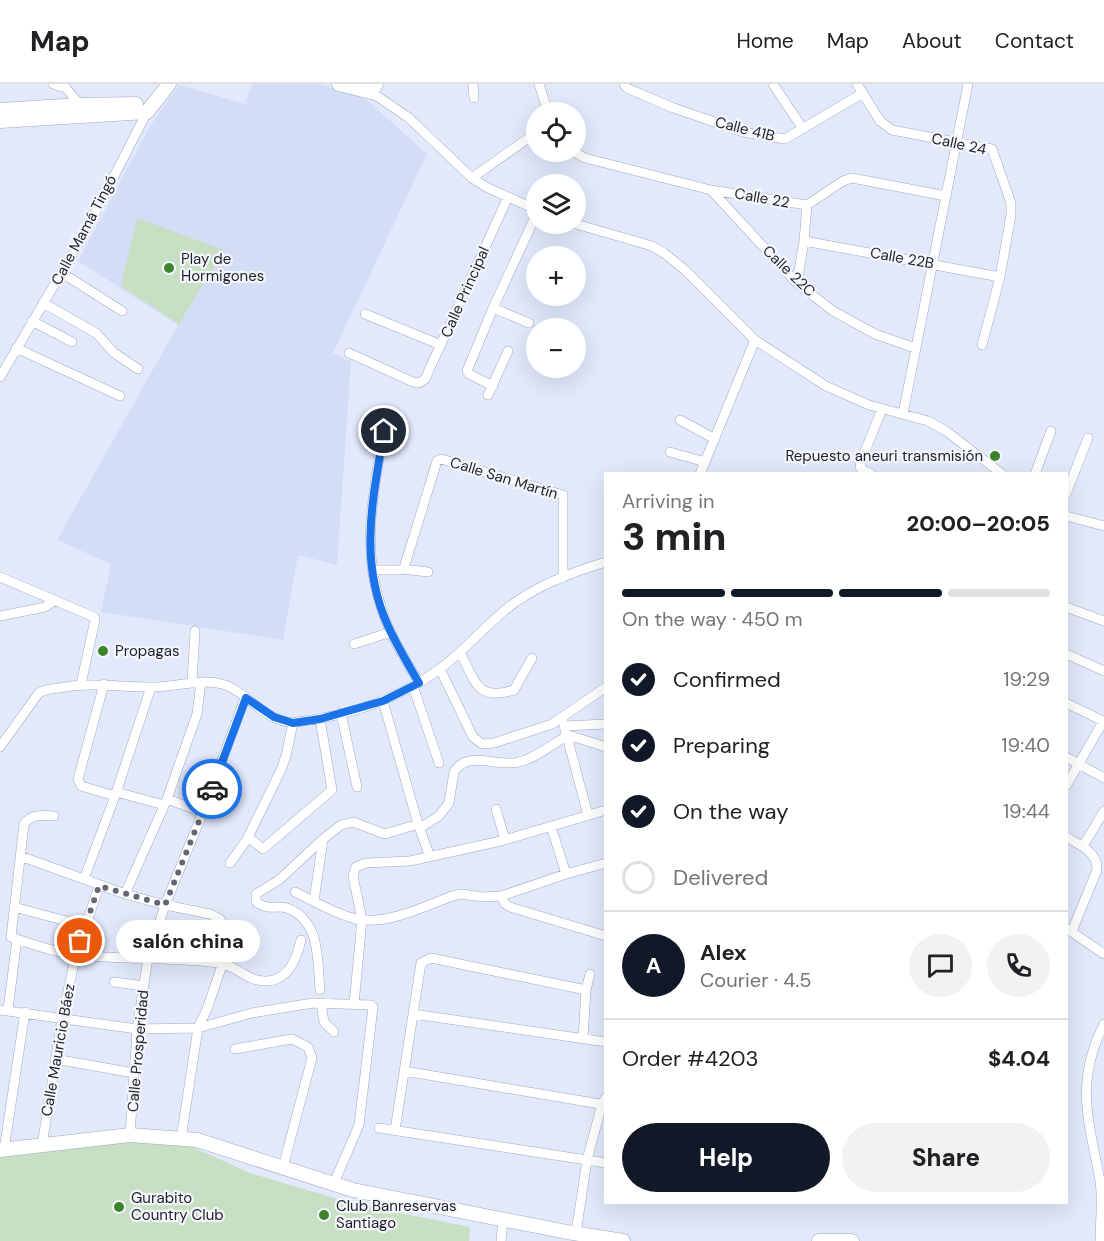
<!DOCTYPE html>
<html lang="en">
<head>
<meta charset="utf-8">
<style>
	body { margin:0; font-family:"DM Sans",sans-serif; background:#f2f2f2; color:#202124; height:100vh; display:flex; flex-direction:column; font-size:22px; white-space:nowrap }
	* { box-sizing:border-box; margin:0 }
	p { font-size:20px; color:#757577 }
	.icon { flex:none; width:33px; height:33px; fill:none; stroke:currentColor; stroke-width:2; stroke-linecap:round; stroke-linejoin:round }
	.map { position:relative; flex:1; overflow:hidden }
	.details { position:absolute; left:604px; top:388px; width:464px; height:732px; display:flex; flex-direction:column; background:#fff; border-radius:0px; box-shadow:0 6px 24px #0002 }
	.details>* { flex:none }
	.fabs { position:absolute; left:526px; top:18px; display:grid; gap:12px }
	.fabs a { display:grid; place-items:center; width:60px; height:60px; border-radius:50%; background:#fff; box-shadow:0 6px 24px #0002; font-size:30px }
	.pin { position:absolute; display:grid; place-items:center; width:51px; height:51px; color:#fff; margin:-26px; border:3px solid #fff; border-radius:50%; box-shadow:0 2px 6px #0007 }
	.courier { position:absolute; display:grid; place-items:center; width:60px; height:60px; margin:-30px; border:4px solid #1a73e8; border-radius:50%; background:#fff; color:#222; box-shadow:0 2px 8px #0007 }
	.bubble { position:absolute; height:42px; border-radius:21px; background:#fff; box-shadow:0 6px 24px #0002; font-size:20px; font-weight:800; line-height:42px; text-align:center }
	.overview em { font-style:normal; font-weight:800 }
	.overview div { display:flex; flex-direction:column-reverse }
	.overview { display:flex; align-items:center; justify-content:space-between; height:102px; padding:0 18px }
	h1 { font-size:39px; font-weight:800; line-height:45px }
	.bar { display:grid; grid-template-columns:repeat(4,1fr); gap:9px 6px; align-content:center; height:72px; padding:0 18px }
	.bar i { height:8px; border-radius:4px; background:#e0e0e0 }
	.bar .current { background:#111827 }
	.bar p { grid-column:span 4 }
	.line { display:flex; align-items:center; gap:15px; padding:0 18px; border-top:2px solid #e0e0e0 }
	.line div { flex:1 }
	.round { display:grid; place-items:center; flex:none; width:63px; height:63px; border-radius:32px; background:#f2f2f2 }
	ol { padding:0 18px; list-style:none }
	li { display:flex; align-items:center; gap:18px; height:66px }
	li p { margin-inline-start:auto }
	li .icon { padding:6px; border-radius:50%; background:#111827; color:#fff; stroke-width:4 }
	li:last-child { color:#757577 }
	li i { width:33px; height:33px; border:3px solid #e0e0e0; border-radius:50% }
	.action { display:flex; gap:12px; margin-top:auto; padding:12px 18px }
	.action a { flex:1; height:69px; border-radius:36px; background:#111827; color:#fff; font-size:24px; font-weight:800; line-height:69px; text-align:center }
	.action a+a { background:#f2f2f2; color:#202124 }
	header { display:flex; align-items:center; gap:36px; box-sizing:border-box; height:84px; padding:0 30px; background:#fff; border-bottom:2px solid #e0e0e0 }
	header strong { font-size:28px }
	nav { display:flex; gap:33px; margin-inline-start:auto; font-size:21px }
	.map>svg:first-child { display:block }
	.built { fill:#d3ddf6 }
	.green { fill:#c7dfc2 }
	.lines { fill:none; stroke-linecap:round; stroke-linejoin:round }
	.street-casing { stroke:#9fa8bf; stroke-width:10 }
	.secondary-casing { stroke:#9fa8bf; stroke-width:15 }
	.street { stroke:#fff; stroke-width:9 }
	.secondary { stroke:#fff; stroke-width:14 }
	.done { stroke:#636774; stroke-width:6; stroke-dasharray:0 10.8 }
	.route { stroke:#1a73e8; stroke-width:8 }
	.poi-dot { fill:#3a842b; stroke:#f4f6fb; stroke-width:2 }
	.labels { text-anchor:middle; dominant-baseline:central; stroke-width:4.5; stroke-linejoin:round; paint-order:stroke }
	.street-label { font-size:15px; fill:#1e212a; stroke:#f4f6fb }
	.poi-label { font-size:15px; fill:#1e212a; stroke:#f4f6fb; text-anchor:start }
</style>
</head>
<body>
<header>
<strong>Map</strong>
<nav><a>Home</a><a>Map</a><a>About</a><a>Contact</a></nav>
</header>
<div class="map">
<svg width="1104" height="1157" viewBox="0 0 1104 1157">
	<rect width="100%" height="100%" fill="#e2e9fd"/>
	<path class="built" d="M252,0H320L366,15L427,70L333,269L351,278L337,481L298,471L283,556L101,528L111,480L57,456L178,241L78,177L150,42L179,1L245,20Z"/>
	<path class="green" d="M137,134L224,166L179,240L121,202Z
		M133,1056L188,1061L250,1089L355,1120L470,1143L469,1157H0V1070Z"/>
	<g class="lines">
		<defs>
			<path id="street" d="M53,0L66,4L80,21
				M473,0L474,14
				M539,0L548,28
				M624,0L627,4L671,23L743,48L785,55L863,9
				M773,0L803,45
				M857,0L880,37L892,46L992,65L1011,119V131L1000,193L982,261
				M371,8L409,34L472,94L488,104L537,126
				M574,68L585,74L711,106L807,121L843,97L852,94L946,112
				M472,94L537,48
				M711,106L797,199L833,227L875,250L915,264
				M576,140L652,162L664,169L685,186L755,256L826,302L869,321L928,337L946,347L1002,390
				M804,157L1000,193
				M62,189L122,227
				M797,199L804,157L807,121
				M43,219L96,249L114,269L138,285
				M493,224L529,239
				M365,230L441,261
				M32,237L72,258
				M16,264L120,312
				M349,269L413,298L419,299L425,295L508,113
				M0,293L86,147L147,28
				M493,302L469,290L467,287L493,224L537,129
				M488,311L508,267
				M387,328C376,398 358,460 383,529C391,554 406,576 419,599
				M903,330L968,0
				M680,336L715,355
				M670,368L705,378
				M700,390L755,256
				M871,390L864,387L860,383L861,377L882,325
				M1035,390L1051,347
				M1066,410L1088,354
				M1066,432L1104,442
				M403,485L428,488
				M372,486H401L404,484L437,377L441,375L563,411V494
				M0,493L94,533L95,536L81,600
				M1066,523L1104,537
				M0,532L45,523L54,517
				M354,560L391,548
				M460,568C475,596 476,618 514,606L532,574
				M1066,570L1104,587
				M440,585L473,653L482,660L494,659L552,640L606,603
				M192,599L195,547
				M104,600L78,695L81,702L115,712
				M413,602L439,679
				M383,617L418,740L430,773
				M1066,619L1103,637
				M341,629L357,703
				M562,634L588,731
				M293,639L286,672L281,686L248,753L263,765L332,706L320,635
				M565,642L606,640
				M0,663L38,610C44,605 51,605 59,604C91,598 118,603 150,603C173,604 198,594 222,600C248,607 267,642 297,638C346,632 396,616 437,587C461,570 481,546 504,527C532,503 572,488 606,478
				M1066,673L1104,694
				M1066,702L1104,636
				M116,708L164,721
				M167,715L203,728
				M496,725L505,756
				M54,732C41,731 32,730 24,740L11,853C32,860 56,869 78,871C125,876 173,873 219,879C236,881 248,898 266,897C288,897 297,874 301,856
				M551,742L566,790
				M420,744L439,732L449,719L454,688C468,665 497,684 519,678C536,674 553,660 568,651L606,663
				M1066,753C1080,761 1098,768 1097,786L1072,847
				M1083,762L1104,727
				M20,772L125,810L165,821L210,830L220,835L229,850L228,864L207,925L198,944L181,1055
				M230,779L248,754
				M84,795L115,712L151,603
				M295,808C314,817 335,830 356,835C387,841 424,823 452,812L461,810L483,813L501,812L566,790L606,779
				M125,810L167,715L197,630L201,598
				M501,812L505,820L510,823L606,852
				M314,817L323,755
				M14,823L85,842
				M1066,844L1104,870
				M114,898L144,902
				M320,906C317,875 321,837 287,824C281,822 275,824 268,823C264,823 260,820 256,818V810L279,796L323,755L341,741L353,738L385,750L418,740
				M321,919L324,938L334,948
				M354,920L362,836L353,792L356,783L366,779L410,777L501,757L606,726
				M0,926L137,945L198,944L252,929L313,919L371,921L373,923L359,1041L334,1099
				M8,926L17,855
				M413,930L606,958
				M583,954L586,906L590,890
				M235,965L292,955L308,963L312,974L283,1083
				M55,975L134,989
				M404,987L606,1021
				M379,1044L587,1076L602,1020L606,1013
				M395,1046L421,879L431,874L586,906
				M130,1051L137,945L148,874L165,821L203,728L245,614
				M42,1062L62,934L76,871L99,802
				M4,1066L25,928
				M576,1149L587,1076L606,1079
				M501,1157L503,1135
				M1100,1157C1100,1138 1103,1116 1100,1097C1089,1036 1074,1000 1104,940"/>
			<path id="secondary" d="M339,0L371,8L376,0
				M0,26L80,21L136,20
				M0,37L147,28L169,0
				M0,1066L130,1051L197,1056L353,1106L567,1148L623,1157
				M819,1157H852"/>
		</defs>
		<use href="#street" class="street-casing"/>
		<use href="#secondary" class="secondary-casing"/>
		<use href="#street" class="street"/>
		<use href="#secondary" class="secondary"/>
	</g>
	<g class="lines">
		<path class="done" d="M80,857L99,802L165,821L212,705"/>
		<path class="route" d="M212,705L246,614L274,633L293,639L320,635L383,617L419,599C408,580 397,562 388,542C358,476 373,415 384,347"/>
	</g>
	<g class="poi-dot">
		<circle cx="169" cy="184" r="6"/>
		<circle cx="995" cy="372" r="6"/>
		<circle cx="103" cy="567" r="6"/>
		<circle cx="119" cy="1123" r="6"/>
		<circle cx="324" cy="1131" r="6"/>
	</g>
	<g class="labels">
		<g class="street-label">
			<text transform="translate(745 45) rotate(14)">Calle 41B</text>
			<text transform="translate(959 60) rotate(12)">Calle 24</text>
			<text transform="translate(762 114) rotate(10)">Calle 22</text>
			<text transform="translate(84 146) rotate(-62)">Calle Mamá Tingó</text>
			<text transform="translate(902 174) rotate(10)">Calle 22B</text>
			<text transform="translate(789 187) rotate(44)">Calle 22C</text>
			<text transform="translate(465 208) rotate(-66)">Calle Principal</text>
			<text transform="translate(504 394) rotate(17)">Calle San Martín</text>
			<text transform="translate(58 966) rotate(-80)">Calle Mauricio Báez</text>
			<text transform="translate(138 967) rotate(-85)">Calle Prosperidad</text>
		</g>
		<g class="poi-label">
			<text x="181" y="175">Play de<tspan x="181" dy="17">Hormigones</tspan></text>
			<text x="983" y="372" text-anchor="end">Repuesto aneuri transmisión</text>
			<text x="115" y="567">Propagas</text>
			<text x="131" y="1114">Gurabito<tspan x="131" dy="17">Country Club</tspan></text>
			<text x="336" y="1122">Club Banreservas<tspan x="336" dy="17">Santiago</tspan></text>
		</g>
	</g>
</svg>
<div class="fabs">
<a><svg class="icon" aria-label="locate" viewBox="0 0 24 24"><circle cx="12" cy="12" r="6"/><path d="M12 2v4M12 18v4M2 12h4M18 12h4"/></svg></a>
<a><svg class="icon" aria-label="layers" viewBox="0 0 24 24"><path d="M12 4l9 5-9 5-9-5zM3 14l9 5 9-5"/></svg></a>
<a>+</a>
<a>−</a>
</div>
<div class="pin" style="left:80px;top:857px;background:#ea580c"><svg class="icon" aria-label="bag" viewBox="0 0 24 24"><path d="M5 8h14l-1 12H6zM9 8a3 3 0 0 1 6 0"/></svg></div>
<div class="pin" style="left:384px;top:347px;background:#1f2937"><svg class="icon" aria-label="home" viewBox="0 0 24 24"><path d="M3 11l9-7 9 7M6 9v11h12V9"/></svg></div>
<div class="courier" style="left:212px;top:705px"><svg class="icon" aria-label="car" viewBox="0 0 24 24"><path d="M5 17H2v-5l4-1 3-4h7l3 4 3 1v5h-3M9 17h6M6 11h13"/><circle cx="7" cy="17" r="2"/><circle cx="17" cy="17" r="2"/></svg></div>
<div class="bubble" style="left:116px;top:836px;width:144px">salón china</div>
<section class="details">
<div class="overview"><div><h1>3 min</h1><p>Arriving in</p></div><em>20:00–20:05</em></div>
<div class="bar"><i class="current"></i><i class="current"></i><i class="current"></i><i></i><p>On the way · 450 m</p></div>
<ol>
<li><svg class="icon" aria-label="check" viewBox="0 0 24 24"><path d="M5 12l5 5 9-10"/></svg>Confirmed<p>19:29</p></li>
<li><svg class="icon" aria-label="check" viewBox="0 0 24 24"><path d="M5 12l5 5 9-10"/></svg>Preparing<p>19:40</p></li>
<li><svg class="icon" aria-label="check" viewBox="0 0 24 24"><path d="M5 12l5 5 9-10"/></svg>On the way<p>19:44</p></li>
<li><i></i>Delivered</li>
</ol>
<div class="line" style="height:108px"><b class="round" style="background:#111827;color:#fff">A</b><div><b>Alex</b><p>Courier · 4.5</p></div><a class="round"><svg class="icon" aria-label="chat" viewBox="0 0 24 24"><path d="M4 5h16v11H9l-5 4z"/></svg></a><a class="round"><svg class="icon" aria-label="phone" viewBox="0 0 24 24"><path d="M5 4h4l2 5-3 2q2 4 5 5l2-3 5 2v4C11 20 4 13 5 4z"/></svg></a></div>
<div class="line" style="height:78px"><div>Order #4203</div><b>$4.04</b></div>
<div class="action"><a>Help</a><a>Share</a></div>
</section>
</div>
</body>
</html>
